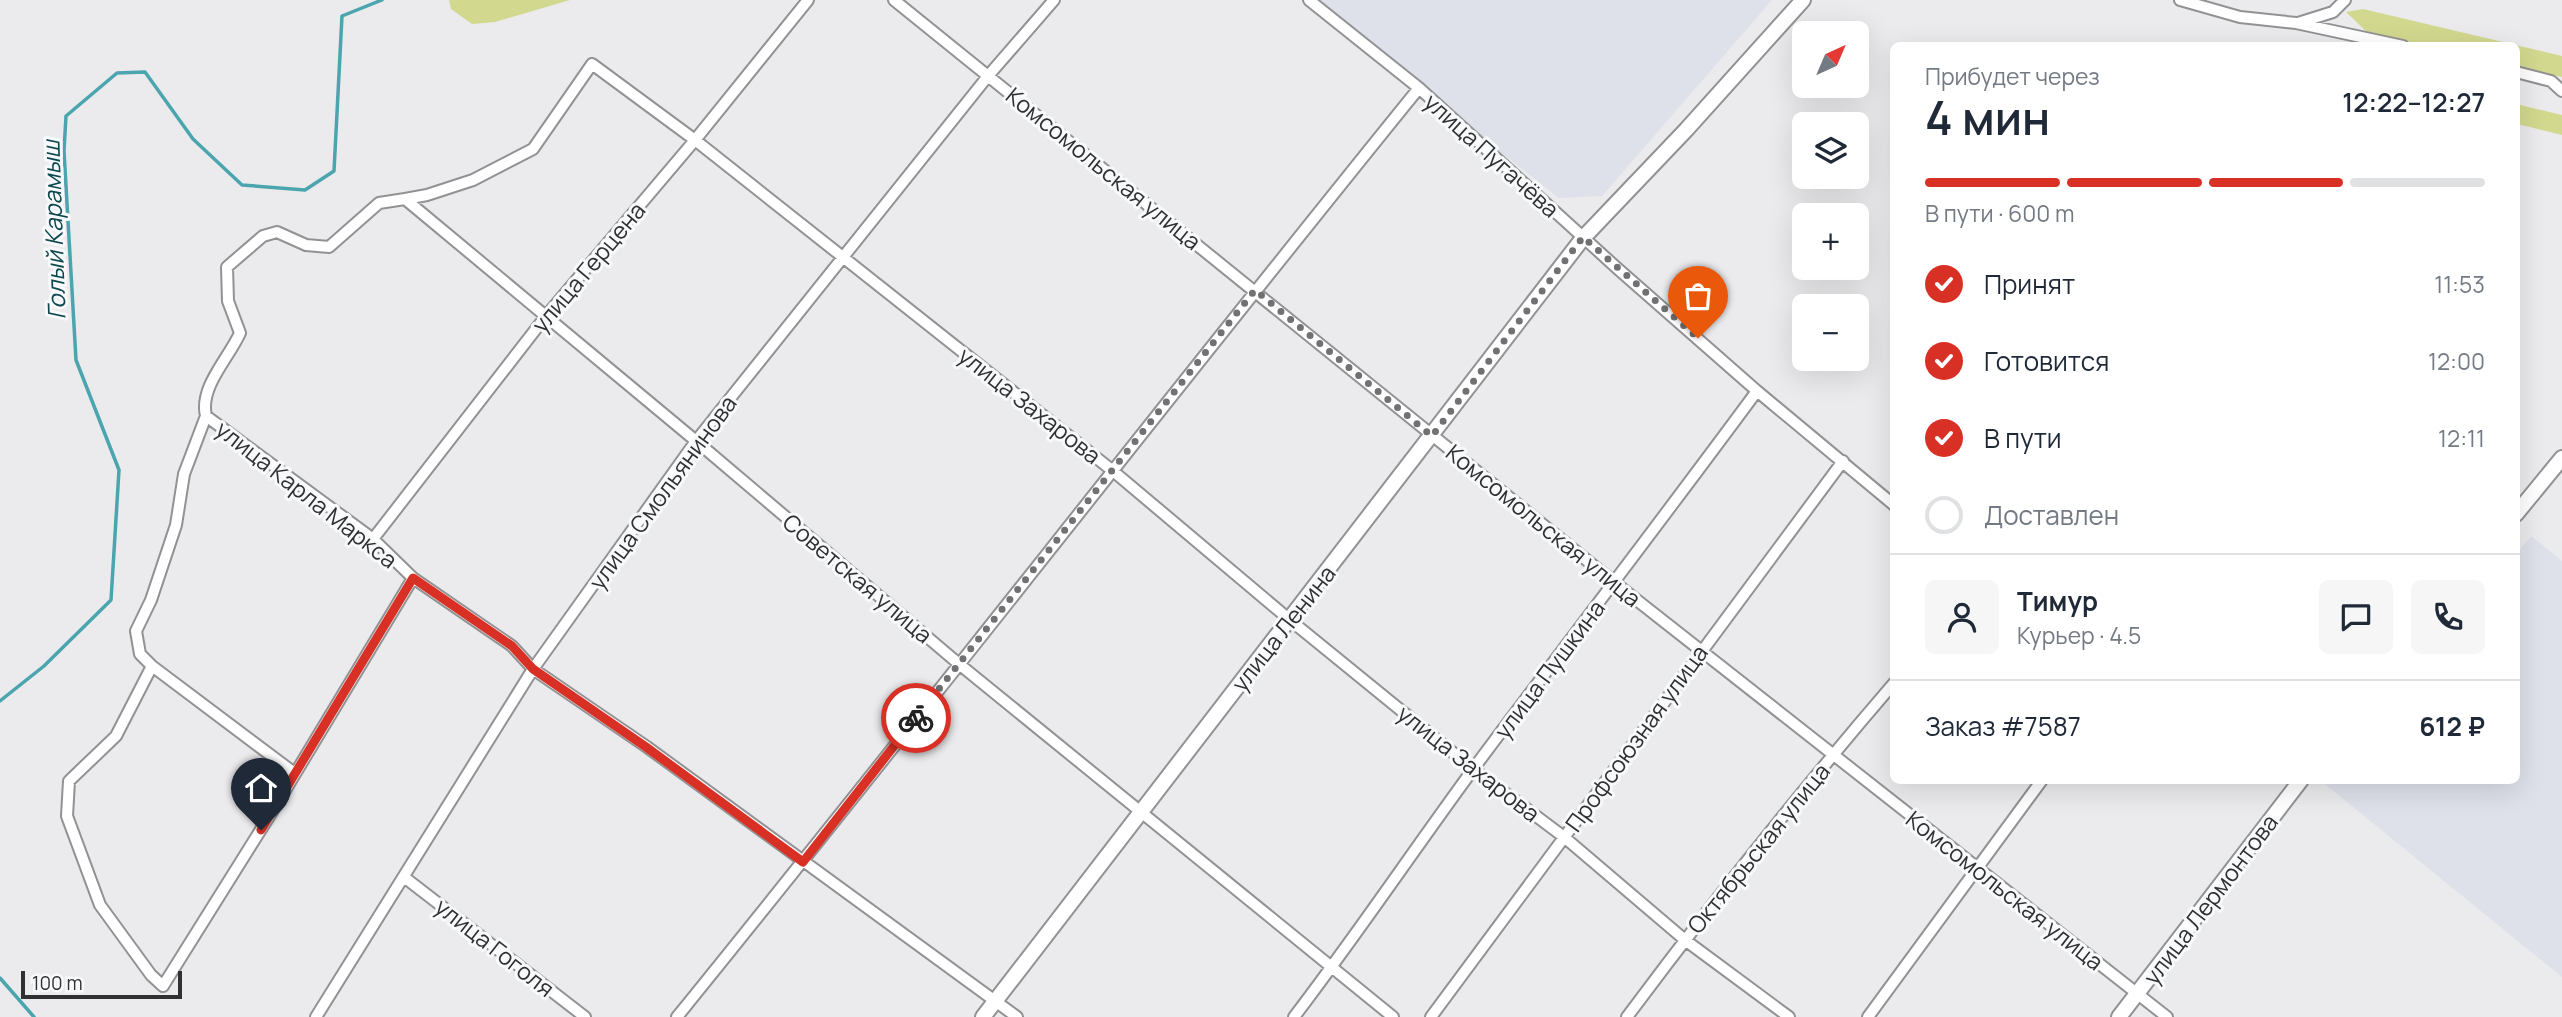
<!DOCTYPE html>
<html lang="ru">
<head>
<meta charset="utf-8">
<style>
	body { margin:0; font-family:Manrope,sans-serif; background:#f6f6f7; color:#1f2937; height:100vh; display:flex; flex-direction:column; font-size:26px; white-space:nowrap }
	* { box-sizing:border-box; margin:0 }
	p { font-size:23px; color:#747a83 }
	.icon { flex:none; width:38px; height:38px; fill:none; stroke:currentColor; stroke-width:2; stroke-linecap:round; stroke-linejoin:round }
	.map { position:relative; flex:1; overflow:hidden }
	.details { position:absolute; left:1890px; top:42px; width:630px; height:742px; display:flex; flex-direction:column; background:#fff; border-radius:10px; box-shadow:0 7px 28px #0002 }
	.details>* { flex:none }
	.needle { width:46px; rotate:44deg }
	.buttons { position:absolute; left:1792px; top:21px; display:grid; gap:14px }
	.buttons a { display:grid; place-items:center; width:77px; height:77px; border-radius:10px; background:#fff; box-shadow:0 7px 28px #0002; font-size:35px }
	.scale { position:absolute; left:21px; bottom:18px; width:161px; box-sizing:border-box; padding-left:7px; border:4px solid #303031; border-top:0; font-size:19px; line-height:24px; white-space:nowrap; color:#303031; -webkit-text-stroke:5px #f8f9fb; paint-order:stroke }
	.pin { position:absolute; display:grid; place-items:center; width:60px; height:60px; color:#fff; margin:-72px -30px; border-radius:50% 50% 50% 0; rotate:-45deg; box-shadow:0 0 7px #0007 }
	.pin .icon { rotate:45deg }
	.courier { position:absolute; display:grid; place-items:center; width:70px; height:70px; margin:-35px; border:5px solid #d93025; border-radius:50%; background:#fff; color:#222; box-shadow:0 2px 9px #0007 }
	.head em { font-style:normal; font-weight:600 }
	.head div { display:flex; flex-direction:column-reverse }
	.head { display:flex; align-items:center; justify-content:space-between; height:119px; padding:0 35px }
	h1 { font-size:46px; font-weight:600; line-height:52px }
	.bar { display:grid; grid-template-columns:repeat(4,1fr); gap:10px 7px; align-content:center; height:84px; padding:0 35px }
	.bar i { height:9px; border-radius:5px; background:#e0e1e3 }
	.bar .active { background:#d93025 }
	.bar p { grid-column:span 4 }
	.line { display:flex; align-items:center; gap:18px; padding:0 35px; border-top:2px solid #e0e1e3 }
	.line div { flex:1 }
	.round { display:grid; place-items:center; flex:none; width:74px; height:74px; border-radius:10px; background:#f6f6f7 }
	ol { padding:0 35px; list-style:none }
	li { display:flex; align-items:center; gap:21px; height:77px }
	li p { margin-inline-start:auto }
	li .icon { padding:7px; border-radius:50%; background:#d93025; color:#fff; stroke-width:4 }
	li:last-child { color:#747a83 }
	li i { width:38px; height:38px; border:4px solid #e0e1e3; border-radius:50% }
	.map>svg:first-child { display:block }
	.built { fill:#dee0ea }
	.green { fill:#d3d88f }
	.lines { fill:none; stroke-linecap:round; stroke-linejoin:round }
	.stream { stroke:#4ba5af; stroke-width:3.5 }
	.minor-casing { stroke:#929294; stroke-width:14 }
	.tertiary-casing { stroke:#929294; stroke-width:18 }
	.minor { stroke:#fff; stroke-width:10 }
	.tertiary { stroke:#fff; stroke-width:14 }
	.done { stroke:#717173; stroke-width:7; stroke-dasharray:0 12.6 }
	.route { stroke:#d93025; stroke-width:9 }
	.labels { text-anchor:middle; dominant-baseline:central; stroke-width:6; stroke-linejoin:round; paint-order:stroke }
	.street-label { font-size:23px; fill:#303031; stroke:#f8f9fb }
	.water-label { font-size:24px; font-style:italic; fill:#0b474d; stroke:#f8f9fb }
</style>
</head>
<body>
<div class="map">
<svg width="2562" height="1017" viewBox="0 0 2562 1017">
	<rect width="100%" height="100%" fill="#ebebed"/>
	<path class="built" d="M1306,0H1772L1602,196L1559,198Z
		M2531,536L2562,561V977L2326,785L2329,780H2516L2517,553Z"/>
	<path class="green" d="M449,0H570L495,22L472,24L451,9Z
		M2363,9L2562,56V77L2517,67L2516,46L2422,45L2368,33L2346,12Z
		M2516,104L2562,115V135L2517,124Z"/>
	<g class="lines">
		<path class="stream" d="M0,701L44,666L111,600L119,470L76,360L64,151L66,116L117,73L145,72L193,139L242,185L305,190L334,171L342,16L382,0
			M0,978L34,1017"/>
		<defs>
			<path id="minor" d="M894,0L1615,583L2167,1017
				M1309,0L1419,88L1618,269L1757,391L1894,505
				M2180,0L2240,17L2296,23L2403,46
				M2298,23L2333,12L2345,0
				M2516,72L2551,81L2562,91
				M405,199L427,195L473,180L533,149L592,64L695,140L1113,471L1290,620L1473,769L1564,837L1685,940L1789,1017
				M206,416L373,539L413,578L512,646L533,669L647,747L1017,1017
				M373,539L546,316L695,140L808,0
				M152,666L116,736L69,781L67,816L100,905L151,975L163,986L275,807L413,578
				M293,772L152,666L140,654L136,631L151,600L176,525L184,474L206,416C199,387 229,358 240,333L228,301L227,267L263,236L277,232L306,245L329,247L379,203L405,199L696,441L959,664L1393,1017
				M404,877L585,1017
				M316,1017L533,669L696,441L988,76L1054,0
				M677,1017C927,709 1169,396 1419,88
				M1294,1017C1356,936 1413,851 1474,768C1568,642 1664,517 1757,391
				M1431,1017L1843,461
				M1627,1017C1712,903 1801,791 1894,683
				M1868,1017L2042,780"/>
			<path id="tertiary" d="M2516,514L2562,458
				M983,1017L1583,238L1686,130L1803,0
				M2119,1017L2301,780"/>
		</defs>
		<use href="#minor" class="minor-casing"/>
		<use href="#tertiary" class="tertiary-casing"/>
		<use href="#minor" class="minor"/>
		<use href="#tertiary" class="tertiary"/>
	</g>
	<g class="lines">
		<path class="done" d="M916,718L1255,290L1432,436L1583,237L1698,338"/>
		<path class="route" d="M261,830L413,578L512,646L533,669L646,747L803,862L916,718"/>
	</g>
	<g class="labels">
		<g class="street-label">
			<text transform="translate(1492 155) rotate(42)">улица Пугачёва</text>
			<text transform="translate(1104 168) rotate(39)">Комсомольская улица</text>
			<text transform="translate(588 267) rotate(-50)">улица Герцена</text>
			<text transform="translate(1030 405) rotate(38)">улица Захарова</text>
			<text transform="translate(662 492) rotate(-54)">улица Смольянинова</text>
			<text transform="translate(307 494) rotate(38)">улица Карла Маркса</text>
			<text transform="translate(1544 525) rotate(39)">Комсомольская улица</text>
			<text transform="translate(858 578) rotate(40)">Советская улица</text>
			<text transform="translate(1283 628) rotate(-52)">улица Ленина</text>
			<text transform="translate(1549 669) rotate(-53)">улица Пушкина</text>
			<text transform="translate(1636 738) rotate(-54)">Профсоюзная улица</text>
			<text transform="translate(1469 763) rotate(38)">улица Захарова</text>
			<text transform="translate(1758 848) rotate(-51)">Октябрьская улица</text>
			<text transform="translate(2005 890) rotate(38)">Комсомольская улица</text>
			<text transform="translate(2210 899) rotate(-53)">улица Лермонтова</text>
			<text transform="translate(495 947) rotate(38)">улица Гоголя</text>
		</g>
		<g class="water-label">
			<text transform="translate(53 230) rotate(-92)">Голый Карамыш</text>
		</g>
	</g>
</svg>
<div class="buttons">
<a><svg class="needle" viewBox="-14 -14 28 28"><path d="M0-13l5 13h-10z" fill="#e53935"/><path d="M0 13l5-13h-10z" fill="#747a83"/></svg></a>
<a><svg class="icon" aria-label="layers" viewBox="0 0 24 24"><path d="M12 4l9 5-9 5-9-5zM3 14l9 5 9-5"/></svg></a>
<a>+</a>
<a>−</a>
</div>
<div class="scale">100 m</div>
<div class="pin" style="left:1698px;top:338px;background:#ea580c"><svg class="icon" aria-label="bag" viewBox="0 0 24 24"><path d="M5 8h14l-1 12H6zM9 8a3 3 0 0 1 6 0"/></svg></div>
<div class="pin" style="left:261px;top:830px;background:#1f2937"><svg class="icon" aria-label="home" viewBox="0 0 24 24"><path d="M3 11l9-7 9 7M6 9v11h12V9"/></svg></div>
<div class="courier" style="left:916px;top:718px"><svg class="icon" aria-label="bike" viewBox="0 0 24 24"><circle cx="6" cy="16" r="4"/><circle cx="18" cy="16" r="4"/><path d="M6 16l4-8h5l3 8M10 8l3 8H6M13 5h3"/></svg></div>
<section class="details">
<div class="head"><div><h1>4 мин</h1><p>Прибудет через</p></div><em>12:22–12:27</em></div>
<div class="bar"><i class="active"></i><i class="active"></i><i class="active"></i><i></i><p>В пути · 600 m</p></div>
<ol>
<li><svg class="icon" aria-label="check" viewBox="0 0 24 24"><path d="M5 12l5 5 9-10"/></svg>Принят<p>11:53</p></li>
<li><svg class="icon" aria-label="check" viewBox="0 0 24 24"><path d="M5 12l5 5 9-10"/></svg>Готовится<p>12:00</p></li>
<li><svg class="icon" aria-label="check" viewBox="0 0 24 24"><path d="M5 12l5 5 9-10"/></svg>В пути<p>12:11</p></li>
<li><i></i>Доставлен</li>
</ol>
<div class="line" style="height:126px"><a class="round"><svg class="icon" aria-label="person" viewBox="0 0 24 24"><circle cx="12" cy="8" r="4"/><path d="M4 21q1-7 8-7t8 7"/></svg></a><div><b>Тимур</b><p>Курьер · 4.5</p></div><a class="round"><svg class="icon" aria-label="chat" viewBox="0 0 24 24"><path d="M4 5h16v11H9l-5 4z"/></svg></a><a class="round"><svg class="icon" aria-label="phone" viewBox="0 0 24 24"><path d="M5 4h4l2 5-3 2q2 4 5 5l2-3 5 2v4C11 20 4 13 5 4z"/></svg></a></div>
<div class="line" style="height:91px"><div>Заказ #7587</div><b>612 ₽</b></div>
</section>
</div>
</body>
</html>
